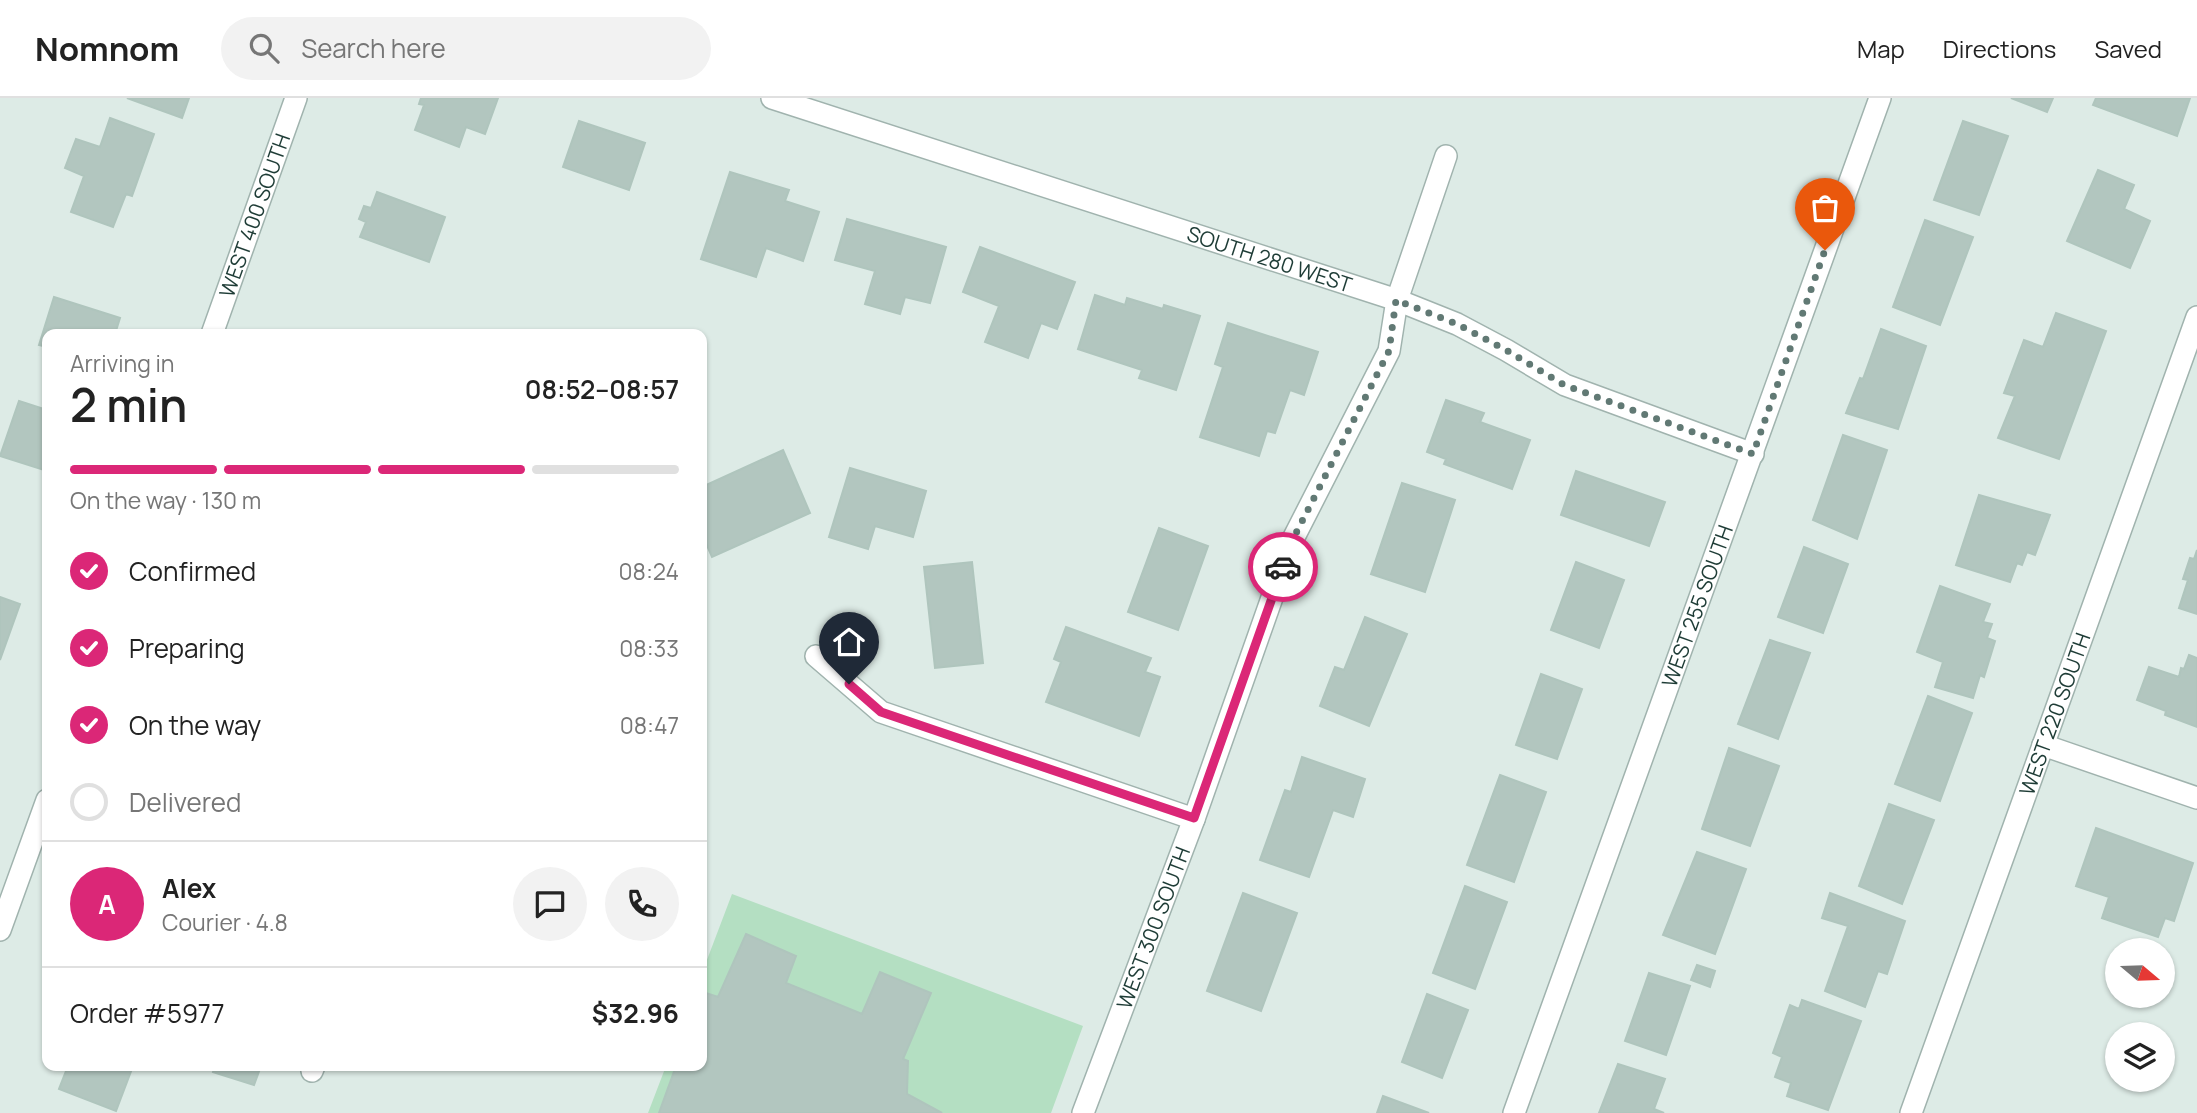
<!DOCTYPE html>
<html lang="en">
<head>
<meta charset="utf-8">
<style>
	body { margin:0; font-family:Manrope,sans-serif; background:#f2f2f2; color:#222; height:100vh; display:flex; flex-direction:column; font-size:26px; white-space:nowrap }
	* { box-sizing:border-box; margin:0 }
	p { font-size:23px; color:#767676 }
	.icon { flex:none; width:38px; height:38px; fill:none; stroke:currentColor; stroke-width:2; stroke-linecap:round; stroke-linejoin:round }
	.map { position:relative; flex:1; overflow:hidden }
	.details { position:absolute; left:42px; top:231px; width:665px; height:742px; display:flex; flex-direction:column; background:#fff; border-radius:14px; box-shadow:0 2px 5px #0004 }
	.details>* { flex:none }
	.needle { width:46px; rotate:109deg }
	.tools { position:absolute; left:2105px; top:840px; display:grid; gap:14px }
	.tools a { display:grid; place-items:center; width:70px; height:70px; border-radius:50%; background:#fff; box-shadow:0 2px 5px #0004; font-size:35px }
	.pin { position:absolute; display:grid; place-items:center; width:60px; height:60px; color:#fff; margin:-72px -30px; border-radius:50% 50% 50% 0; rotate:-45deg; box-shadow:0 0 7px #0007 }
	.pin .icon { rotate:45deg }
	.courier { position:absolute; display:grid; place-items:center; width:70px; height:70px; margin:-35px; border:5px solid #db2777; border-radius:50%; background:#fff; color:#222; box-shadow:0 2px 9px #0007 }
	.overview em { font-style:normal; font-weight:600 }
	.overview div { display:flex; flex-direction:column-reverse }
	.overview { display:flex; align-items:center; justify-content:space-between; height:119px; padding:0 28px }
	h1 { font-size:46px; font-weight:600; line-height:52px }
	.bar { display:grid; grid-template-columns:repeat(4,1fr); gap:10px 7px; align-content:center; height:84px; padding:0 28px }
	.bar i { height:9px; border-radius:5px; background:#e0e0e0 }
	.bar .current { background:#db2777 }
	.bar p { grid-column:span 4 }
	.line { display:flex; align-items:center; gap:18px; padding:0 28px; border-top:2px solid #e0e0e0 }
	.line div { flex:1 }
	.round { display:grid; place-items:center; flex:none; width:74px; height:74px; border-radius:37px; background:#f2f2f2 }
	ol { padding:0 28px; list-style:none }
	li { display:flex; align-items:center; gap:21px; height:77px }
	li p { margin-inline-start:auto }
	li .icon { padding:7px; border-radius:50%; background:#db2777; color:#fff; stroke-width:4 }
	li:last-child { color:#767676 }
	li i { width:38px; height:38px; border:4px solid #e0e0e0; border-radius:50% }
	header { display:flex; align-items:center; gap:42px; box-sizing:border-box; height:98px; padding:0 35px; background:#fff; border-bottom:2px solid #e0e0e0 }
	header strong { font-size:33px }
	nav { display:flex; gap:38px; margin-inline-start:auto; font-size:24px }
	.search { width:490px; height:63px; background:#f2f2f2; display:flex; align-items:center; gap:18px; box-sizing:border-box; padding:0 24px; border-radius:38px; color:#767676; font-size:26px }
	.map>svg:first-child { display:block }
	.green { fill:#b4dfc2 }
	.building { fill:#b2c6bf; stroke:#afc5bd; stroke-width:2 }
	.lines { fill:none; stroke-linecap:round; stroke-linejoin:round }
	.minor-casing { stroke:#a0b3ae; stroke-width:24 }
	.minor { stroke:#fff; stroke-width:21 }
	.done { stroke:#617974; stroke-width:7; stroke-dasharray:0 12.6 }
	.route { stroke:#db2777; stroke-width:9 }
	.labels { text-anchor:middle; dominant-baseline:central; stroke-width:5; stroke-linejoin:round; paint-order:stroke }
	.street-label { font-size:21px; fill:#1e3c36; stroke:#eef7f3 }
</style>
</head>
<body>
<header>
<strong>Nomnom</strong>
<div class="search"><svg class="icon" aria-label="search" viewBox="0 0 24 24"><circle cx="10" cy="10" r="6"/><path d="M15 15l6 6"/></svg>Search here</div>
<nav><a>Map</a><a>Directions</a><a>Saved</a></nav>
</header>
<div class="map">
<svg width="2197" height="1015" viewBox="0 0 2197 1015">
	<rect width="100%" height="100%" fill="#ddebe6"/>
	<path class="green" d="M732,796L1083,928L1051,1015H648L666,968H702V875Z"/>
	<path class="building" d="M127,0H189L182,20Z
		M421,0H498L485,36L466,29L459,49L415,32L424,7L419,6Z
		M2011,0H2053L2047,14Z
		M2096,0H2190L2177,38L2093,7Z
		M110,20L154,36L132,98L126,96L113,129L71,114L84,78L65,70L76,41L100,49Z
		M579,23L645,45L629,92L563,69Z
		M1963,23L2008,38L1979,117L1934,102Z
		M2098,72L2134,87L2124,111L2150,123L2130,170L2067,143Z
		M730,74L789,92L785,103L819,114L803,163L766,150L756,179L701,161Z
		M377,94L445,119L429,164L360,139L366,124L359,121L364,108L371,110Z
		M847,121L946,149L930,205L905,199L900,216L865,206L875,173L835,162Z
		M1925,122L1973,139L1940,227L1893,209Z
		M980,149L1075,184L1057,231L1041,225L1028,260L985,244L999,208L963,194Z
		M1095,197L1125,207L1127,200L1163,211L1164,207L1200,218L1176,292L1139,280L1142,272L1078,251Z
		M54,199L120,220L115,236H47V249L39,247Z
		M2056,215L2106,233L2059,361L1998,340L2015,298L2004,295L2024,242L2043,249Z
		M1228,225L1318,254L1304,297L1290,292L1275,335L1267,333L1259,358L1200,339L1223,269L1215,266Z
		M1881,231L1926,248L1898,331L1846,315L1860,280L1863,281Z
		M1446,302L1484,315L1480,324L1530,342L1512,391L1444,366L1446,361L1427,354Z
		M19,303L47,312V373L0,358Z
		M1843,337L1887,352L1857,441L1813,422Z
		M783,352L810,415L712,459L702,436V389Z
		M850,370L926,393L913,439L875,428L868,451L829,439Z
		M1576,373L1665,404L1649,448L1561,417Z
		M1402,385L1455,402L1425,494L1371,476Z
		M1979,397L2050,417L2035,457L2027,454L2022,467L2017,465L2010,484L1956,467Z
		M1159,430L1208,448L1178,532L1128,514Z
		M1804,449L1848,466L1823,535L1778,519Z
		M2197,452V516L2179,510L2188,482L2183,481L2190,460L2194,461Z
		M972,464L983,565L935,570L924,469Z
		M1576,464L1624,482L1599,550L1551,532Z
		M1940,488L1990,506L1983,524L1992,526L1987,540L1995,543L1984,579L1980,577L1973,600L1935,589L1943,564L1917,554Z
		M0,499L20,506L0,562Z
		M1365,519L1407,536L1369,628L1320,608L1335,569L1344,572Z
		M1066,529L1151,560L1145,574L1160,579L1139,638L1046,604L1061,564L1054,561Z
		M1770,542L1810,555L1778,641L1738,626Z
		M2189,557L2197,560V629L2165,617L2166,613L2137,602L2149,569L2179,579L2181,570L2184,571Z
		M1541,576L1582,591L1557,661L1516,647Z
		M1928,598L1972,615L1940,703L1895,686Z
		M1729,650L1779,668L1750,748L1702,731Z
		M1302,659L1365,681L1353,719L1333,712L1309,779L1260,762L1285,692L1291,694Z
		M1500,677L1546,694L1514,784L1467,767Z
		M1889,706L1934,722L1902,806L1859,788Z
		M2096,730L2193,765L2174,823L2165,820L2158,839L2102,820L2109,799L2076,788Z
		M1697,754L1746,771L1715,856L1663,837Z
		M1465,788L1507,804L1475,891L1433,875Z
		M1243,795L1297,815L1261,913L1207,893Z
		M1830,795L1905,823L1887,876L1878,873L1865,909L1825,893L1848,828L1822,820Z
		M746,836L796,858L786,885L862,916L880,874L931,895L903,961L908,963L907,996L942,1015H659L676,968H702V898L703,894L718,899Z
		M1697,867L1715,873L1710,889L1691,882Z
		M1649,875L1690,888L1666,957L1625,943Z
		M1427,896L1468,912L1442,980L1402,964Z
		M1802,902L1861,923L1828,1012L1787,998L1791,985L1775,979L1782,959L1773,955L1790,907L1799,911Z
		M1618,966L1665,981L1654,1011L1664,1015H1599Z
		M68,968H133L116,1013L59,991Z
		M215,968H261L254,987L213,974Z
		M1383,998L1429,1015H1377Z"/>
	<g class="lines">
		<defs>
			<g id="minor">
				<path id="s1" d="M772,0L1397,202L1457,226L1506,252L1565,287L1753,356"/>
				<path id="s2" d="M212,236L296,0"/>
				<path d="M816,558L881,614L1194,721"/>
				<path d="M2043,647L2197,700"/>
				<path d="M0,832L47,702"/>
				<path d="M312,973L314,968"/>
				<path id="s3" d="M1083,1015L1194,721L1292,443L1389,253L1397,202L1446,58"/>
				<path id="s4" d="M1514,1015L1880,0"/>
				<path id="s5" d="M1911,1015L2197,219"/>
			</g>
		</defs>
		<use href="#minor" class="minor-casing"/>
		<use href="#minor" class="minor"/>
	</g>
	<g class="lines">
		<path class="done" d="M1283,469L1292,443L1389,253L1396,202L1457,226L1506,252L1564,287L1753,356L1825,152"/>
		<path class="route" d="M849,586L881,614L1194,720L1283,469"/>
	</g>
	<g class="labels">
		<g class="street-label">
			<text stroke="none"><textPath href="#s2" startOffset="126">WEST 400 SOUTH</textPath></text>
			<text stroke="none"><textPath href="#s1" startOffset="523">SOUTH 280 WEST</textPath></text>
			<text stroke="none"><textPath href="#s4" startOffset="539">WEST 255 SOUTH</textPath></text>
			<text stroke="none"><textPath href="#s5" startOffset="424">WEST 220 SOUTH</textPath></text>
			<text stroke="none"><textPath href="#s3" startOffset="198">WEST 300 SOUTH</textPath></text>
		</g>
	</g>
</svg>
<div class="tools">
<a><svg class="needle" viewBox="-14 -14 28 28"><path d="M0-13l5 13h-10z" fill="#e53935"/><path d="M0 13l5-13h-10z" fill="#767676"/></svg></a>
<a><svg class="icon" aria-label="layers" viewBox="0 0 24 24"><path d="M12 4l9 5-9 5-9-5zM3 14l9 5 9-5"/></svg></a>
</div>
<div class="pin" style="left:1825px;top:152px;background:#ea580c"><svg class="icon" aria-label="bag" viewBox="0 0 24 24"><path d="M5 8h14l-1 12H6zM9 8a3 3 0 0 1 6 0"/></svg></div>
<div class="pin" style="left:849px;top:586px;background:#1f2937"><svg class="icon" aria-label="home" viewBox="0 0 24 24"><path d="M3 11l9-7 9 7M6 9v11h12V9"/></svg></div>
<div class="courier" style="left:1283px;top:469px"><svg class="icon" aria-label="car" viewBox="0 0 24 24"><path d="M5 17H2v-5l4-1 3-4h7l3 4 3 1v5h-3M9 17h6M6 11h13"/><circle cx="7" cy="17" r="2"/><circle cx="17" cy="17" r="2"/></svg></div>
<section class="details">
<div class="overview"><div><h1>2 min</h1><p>Arriving in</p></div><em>08:52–08:57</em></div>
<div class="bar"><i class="current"></i><i class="current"></i><i class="current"></i><i></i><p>On the way · 130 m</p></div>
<ol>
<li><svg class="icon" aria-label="check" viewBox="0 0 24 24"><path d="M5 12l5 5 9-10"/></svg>Confirmed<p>08:24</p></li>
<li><svg class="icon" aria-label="check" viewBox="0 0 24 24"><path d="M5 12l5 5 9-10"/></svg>Preparing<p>08:33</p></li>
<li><svg class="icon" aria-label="check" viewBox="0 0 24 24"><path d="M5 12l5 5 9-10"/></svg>On the way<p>08:47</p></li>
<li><i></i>Delivered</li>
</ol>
<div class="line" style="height:126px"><b class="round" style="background:#db2777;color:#fff">A</b><div><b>Alex</b><p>Courier · 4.8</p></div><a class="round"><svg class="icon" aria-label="chat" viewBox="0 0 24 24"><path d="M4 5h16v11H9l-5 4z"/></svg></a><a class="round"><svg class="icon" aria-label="phone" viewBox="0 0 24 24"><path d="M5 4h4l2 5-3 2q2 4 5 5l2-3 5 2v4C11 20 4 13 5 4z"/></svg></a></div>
<div class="line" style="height:91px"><div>Order #5977</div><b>$32.96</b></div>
</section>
</div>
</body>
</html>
